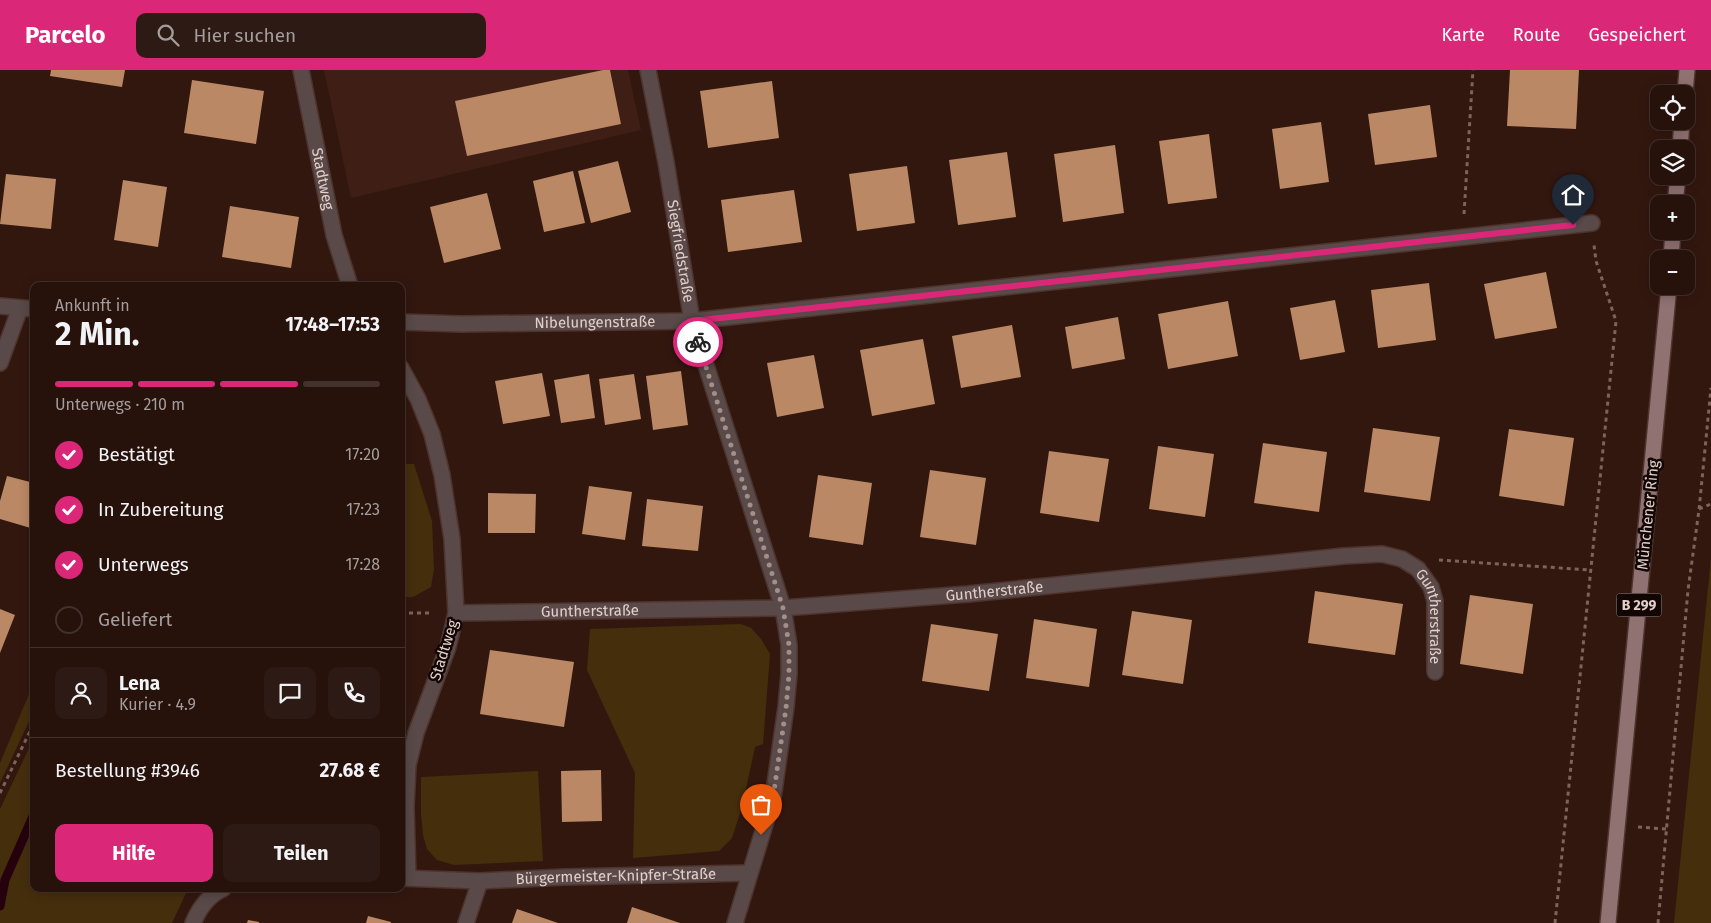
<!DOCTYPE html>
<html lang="de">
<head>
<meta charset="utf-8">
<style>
	body { margin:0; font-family:"Fira Sans",sans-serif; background:#2e1a14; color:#f1f3f6; height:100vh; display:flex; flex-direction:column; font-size:19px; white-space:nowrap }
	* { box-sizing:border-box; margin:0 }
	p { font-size:16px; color:#a49d9d }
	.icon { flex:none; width:28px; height:28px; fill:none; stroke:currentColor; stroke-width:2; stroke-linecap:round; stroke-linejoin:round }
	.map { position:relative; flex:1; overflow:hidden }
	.details { position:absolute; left:30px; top:212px; width:375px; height:610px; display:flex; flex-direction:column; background:#26110b; border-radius:10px; box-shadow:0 2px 12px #0003,0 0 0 1px #42312c }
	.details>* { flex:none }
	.tools { position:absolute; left:1650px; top:15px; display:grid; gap:10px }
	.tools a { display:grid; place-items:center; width:45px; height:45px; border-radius:10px; background:#26110b; box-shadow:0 2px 12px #0003,0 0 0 1px #42312c; font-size:25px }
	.pin { position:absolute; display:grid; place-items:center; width:42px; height:42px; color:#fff; margin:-51px -21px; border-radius:50% 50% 50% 0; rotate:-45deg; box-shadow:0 0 5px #0007 }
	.pin .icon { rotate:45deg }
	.courier { position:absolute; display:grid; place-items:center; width:50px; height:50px; margin:-25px; border:4px solid #db2777; border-radius:50%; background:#fff; color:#222; box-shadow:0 1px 6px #0007 }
	.head em { font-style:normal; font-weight:700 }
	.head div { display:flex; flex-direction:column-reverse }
	.head { display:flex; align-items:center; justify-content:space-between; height:85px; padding:0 25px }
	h1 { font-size:32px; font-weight:700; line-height:38px }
	.bar { display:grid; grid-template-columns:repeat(4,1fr); gap:8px 5px; align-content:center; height:60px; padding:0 25px }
	.bar i { height:6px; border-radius:4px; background:#42312c }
	.bar .selected { background:#db2777 }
	.bar p { grid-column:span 4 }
	.line { display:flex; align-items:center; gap:12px; padding:0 25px; border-top:1px solid #42312c }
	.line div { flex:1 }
	.round { display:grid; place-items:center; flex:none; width:52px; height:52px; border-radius:10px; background:#2e1a14 }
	ol { padding:0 25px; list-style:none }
	li { display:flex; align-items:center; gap:15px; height:55px }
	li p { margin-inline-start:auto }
	li .icon { padding:5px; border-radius:50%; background:#db2777; color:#fff; stroke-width:4 }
	li:last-child { color:#a49d9d }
	li i { width:28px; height:28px; border:2px solid #42312c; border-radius:50% }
	.action { display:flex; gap:10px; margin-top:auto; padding:10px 25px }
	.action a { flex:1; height:58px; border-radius:10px; background:#db2777; color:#fff; font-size:20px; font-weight:700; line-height:58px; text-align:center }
	.action a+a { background:#2e1a14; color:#f1f3f6 }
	header { display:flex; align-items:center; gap:30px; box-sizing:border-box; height:70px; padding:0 25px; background:#db2777; color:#fff }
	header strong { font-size:24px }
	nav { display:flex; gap:28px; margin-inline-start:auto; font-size:18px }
	.search { width:350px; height:45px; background:#2e1a14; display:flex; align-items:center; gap:12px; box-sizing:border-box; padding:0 18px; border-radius:10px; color:#a49d9d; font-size:19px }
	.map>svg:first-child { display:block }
	.built { fill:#3f1e15 }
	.green { fill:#452e0c }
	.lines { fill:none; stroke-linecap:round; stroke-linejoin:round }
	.stream { stroke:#27000e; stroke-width:9 }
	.building { fill:#bb8865 }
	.street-casing { stroke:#4e342d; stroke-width:18 }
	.primary-casing { stroke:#4e342d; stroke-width:18 }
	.path { stroke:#7b645c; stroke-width:3; stroke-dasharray:4 4; stroke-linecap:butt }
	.street { stroke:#594949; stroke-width:15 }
	.primary { stroke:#917272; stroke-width:15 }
	.done { stroke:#a48f88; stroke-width:5; stroke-dasharray:0 9 }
	.route { stroke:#db2777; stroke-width:6 }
	.labels { text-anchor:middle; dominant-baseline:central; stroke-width:5; stroke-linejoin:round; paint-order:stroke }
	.shield { fill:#110604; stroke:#a3938e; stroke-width:1 }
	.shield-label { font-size:14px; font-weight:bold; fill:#e2cfc9 }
	.street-label { font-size:15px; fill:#e2cfc9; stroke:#110604 }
</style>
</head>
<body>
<header>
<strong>Parcelo</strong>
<div class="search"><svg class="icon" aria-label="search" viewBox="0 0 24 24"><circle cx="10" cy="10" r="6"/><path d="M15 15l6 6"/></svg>Hier suchen</div>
<nav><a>Karte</a><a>Route</a><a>Gespeichert</a></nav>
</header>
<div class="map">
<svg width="1711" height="853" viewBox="0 0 1711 853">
	<rect width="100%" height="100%" fill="#32170f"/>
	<path class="built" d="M324,0H628L641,60L351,128Z"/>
	<path class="green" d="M401,394H414L432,451L434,499L431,517L413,527H401Z
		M1711,488V853H1674Z
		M741,554L751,558L761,569L770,584L763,674L755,677L742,737L732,768L719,781L633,788L635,703L587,600L590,559Z
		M34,612V641L0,713V693Z
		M34,668V819H188L172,853H0V739Z
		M538,701L543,791L454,795L437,790L427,779L423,765L421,743V707Z"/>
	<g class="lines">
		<path class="stream" d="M0,836L5,810L34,744"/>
	</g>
	<path class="building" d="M51,0H125L122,17L50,6Z
		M603,0H610L621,54L467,86L455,31Z
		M1510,0H1579L1576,59L1507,56Z
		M192,10L264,21L256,74L184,63Z
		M772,11L779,68L708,78L700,21Z
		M1430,35L1437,87L1375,95L1368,44Z
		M1321,52L1329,112L1280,119L1272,59Z
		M1209,64L1217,128L1168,134L1159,71Z
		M1115,75L1124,143L1063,152L1054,84Z
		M1007,82L1016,147L958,155L949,90Z
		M618,91L631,142L591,153L578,101Z
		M907,96L915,153L857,161L849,104Z
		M573,101L585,153L544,162L533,111Z
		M6,104L56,109L51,159L0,154Z
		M123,110L167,117L158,177L114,170Z
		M794,120L802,172L728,182L721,130Z
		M487,123L501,179L444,193L430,137Z
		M230,136L299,147L291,198L222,187Z
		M1546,202L1557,258L1495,269L1484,214Z
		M1429,213L1436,270L1378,278L1371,220Z
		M1335,230L1345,282L1300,290L1290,238Z
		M1228,231L1238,286L1168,299L1158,244Z
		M1118,247L1125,289L1072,299L1065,257Z
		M1012,255L1021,307L961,318L952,266Z
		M923,269L935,334L872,346L860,280Z
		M814,285L824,338L777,347L767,293Z
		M681,301L688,355L653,360L646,306Z
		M542,303L550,346L503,354L495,311Z
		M589,304L595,348L561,353L554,310Z
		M634,304L641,349L605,355L599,309Z
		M1373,358L1440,367L1430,431L1364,422Z
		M1509,359L1574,368L1564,436L1499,426Z
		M1263,373L1327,382L1319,442L1254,433Z
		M1158,376L1214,384L1205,447L1149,439Z
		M1049,381L1109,389L1099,452L1040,443Z
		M930,400L986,408L976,475L920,467Z
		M818,405L872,413L863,475L809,467Z
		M7,406L34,413V459L0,449V431Z
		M589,416L632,422L625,470L582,464Z
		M488,423L536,424L535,463H488Z
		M647,429L703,436L698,481L642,476Z
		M1315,521L1403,534L1395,585L1308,573Z
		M1470,525L1533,534L1523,604L1460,594Z
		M0,539L15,545L0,583Z
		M1132,541L1192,550L1183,614L1122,605Z
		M1034,549L1097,559L1089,617L1026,608Z
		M931,554L998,564L989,621L922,611Z
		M490,580L574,592L564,657L480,644Z
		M601,700L602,751L562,752L561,701Z
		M632,837L680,853H627Z
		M517,839L558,853H512Z
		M368,846L391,852V853H366Z
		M248,850L259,852V853H247Z"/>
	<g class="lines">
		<defs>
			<g id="street">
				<path id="s1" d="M301,0L334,165L350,216"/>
				<path id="s2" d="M648,0L666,92L692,251L783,538L789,575V604L786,637L773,728L735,853"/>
				<path d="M0,236L34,239"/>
				<path id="s3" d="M401,252L461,254L692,251L1592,153"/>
				<path d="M0,293L20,238"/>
				<path d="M401,298L418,329L432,364L442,405L452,469L456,543L448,577L416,663L408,695L406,737L408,808"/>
				<path id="s4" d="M456,543L783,538L968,524L1344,486L1382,484L1402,489L1418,499L1431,517L1435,531V602"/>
				<path id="s5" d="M401,808L480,811L564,807L750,803"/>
				<path d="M193,853C199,839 208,825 223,819"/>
				<path d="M466,853L480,811"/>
			</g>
			<path id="primary" d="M1685,24L1687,0
				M1680,79L1682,51
				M1675,134L1678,106
				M1671,189L1673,161
				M1608,853L1669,216"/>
		</defs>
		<use href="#street" class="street-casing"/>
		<use href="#primary" class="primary-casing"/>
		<path class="path" d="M1464,144L1473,0
			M1699,439L1711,434
			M1439,490L1591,500
			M401,543H433
			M0,723L34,653
			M1638,757L1666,759
			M1555,853L1616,251L1596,191L1594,175
			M1658,853L1688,520L1699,440L1711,318"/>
		<use href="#street" class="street"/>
		<use href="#primary" class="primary"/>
	</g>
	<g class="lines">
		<path class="done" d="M698,272L783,538L789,575V604L786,638L773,728L761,765"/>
		<path class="route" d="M698,272L692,251L1573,155"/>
	</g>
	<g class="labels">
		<rect class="shield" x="1616.5" y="523.5" width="45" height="23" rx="4"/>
		<g class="shield-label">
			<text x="1639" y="535">B 299</text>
		</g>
		<g class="street-label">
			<text stroke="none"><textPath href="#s1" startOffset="111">Stadtweg</textPath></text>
			<text stroke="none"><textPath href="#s2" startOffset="184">Siegfriedstraße</textPath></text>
			<text stroke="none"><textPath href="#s3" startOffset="194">Nibelungenstraße</textPath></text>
			<text transform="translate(1648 445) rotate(-84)">Münchener Ring</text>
			<text stroke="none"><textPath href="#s4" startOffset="539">Guntherstraße</textPath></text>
			<text stroke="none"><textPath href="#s4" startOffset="134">Guntherstraße</textPath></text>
			<text stroke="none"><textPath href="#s4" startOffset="1019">Guntherstraße</textPath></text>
			<text transform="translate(444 580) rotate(-73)">Stadtweg</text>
			<text stroke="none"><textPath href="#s5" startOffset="215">Bürgermeister-Knipfer-Straße</textPath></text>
		</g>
	</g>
</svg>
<div class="tools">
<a><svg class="icon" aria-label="locate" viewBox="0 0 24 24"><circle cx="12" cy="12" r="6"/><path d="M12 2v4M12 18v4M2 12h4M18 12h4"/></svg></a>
<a><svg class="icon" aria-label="layers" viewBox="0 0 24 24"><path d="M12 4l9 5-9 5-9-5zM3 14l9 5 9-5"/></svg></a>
<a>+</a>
<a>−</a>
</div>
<div class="pin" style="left:761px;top:765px;background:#ea580c"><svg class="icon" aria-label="bag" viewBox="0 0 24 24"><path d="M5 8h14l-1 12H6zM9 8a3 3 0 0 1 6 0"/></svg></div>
<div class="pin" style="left:1573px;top:155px;background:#1f2937"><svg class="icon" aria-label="home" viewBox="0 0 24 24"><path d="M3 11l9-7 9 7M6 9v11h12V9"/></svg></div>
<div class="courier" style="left:698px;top:272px"><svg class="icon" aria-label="bike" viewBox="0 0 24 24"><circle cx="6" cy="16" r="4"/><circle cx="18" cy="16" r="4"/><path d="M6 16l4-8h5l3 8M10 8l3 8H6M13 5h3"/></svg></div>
<section class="details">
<div class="head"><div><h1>2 Min.</h1><p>Ankunft in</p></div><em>17:48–17:53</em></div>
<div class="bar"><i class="selected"></i><i class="selected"></i><i class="selected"></i><i></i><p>Unterwegs · 210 m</p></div>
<ol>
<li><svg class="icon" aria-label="check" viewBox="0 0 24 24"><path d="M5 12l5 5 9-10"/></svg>Bestätigt<p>17:20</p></li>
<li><svg class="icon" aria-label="check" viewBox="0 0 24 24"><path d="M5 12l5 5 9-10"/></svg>In Zubereitung<p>17:23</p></li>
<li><svg class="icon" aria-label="check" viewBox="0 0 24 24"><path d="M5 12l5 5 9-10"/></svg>Unterwegs<p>17:28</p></li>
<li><i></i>Geliefert</li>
</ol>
<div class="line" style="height:90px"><a class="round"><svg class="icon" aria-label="person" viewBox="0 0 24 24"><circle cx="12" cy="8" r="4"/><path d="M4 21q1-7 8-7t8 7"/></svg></a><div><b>Lena</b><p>Kurier · 4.9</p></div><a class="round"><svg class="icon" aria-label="chat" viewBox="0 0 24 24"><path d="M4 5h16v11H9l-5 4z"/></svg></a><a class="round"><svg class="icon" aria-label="phone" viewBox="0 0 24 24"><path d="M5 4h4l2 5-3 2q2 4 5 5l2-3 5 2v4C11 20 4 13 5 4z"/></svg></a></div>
<div class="line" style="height:65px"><div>Bestellung #3946</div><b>27.68 €</b></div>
<div class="action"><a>Hilfe</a><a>Teilen</a></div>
</section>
</div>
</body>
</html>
